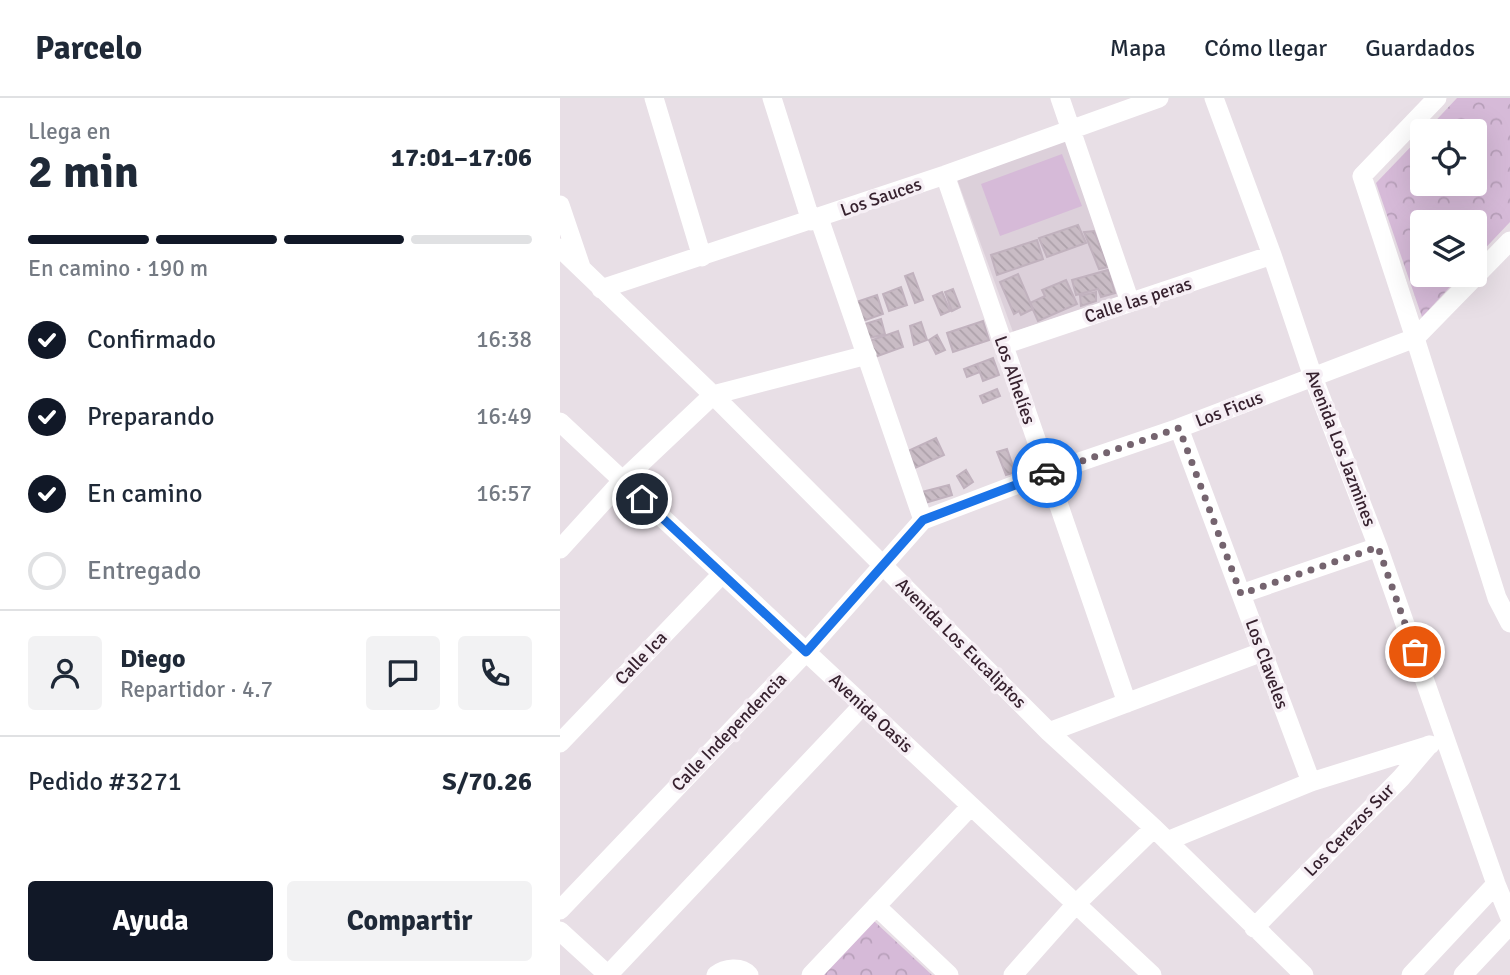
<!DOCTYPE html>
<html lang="es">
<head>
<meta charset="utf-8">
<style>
	body { margin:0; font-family:Signika,sans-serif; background:#f2f2f3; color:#1f2937; height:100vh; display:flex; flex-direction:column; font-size:26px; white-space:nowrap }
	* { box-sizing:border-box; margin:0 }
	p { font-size:23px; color:#747a83 }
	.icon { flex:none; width:38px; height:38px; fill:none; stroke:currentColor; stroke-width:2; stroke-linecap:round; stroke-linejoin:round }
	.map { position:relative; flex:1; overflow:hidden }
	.panel { display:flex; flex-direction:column; background:#fff; width:560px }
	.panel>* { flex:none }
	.tools { position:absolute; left:850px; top:21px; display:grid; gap:14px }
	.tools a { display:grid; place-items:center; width:77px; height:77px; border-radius:7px; background:#fff; box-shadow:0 7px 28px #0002; font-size:35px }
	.pin { position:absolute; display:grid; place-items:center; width:60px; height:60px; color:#fff; margin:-30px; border:4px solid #fff; border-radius:50%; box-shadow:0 2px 7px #0007 }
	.courier { position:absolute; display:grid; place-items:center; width:70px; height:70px; margin:-35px; border:5px solid #1a73e8; border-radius:50%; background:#fff; color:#222; box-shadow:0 2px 9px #0007 }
	.summary em { font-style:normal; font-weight:800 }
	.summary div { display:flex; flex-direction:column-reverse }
	.summary { display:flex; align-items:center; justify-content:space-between; height:119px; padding:0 28px }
	h1 { font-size:46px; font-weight:800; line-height:52px }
	.bar { display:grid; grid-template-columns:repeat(4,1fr); gap:10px 7px; align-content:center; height:84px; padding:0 28px }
	.bar i { height:9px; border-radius:5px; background:#e0e1e3 }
	.bar .on { background:#111827 }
	.bar p { grid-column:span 4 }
	.line { display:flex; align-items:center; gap:18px; padding:0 28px; border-top:2px solid #e0e1e3 }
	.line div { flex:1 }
	.round { display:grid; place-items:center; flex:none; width:74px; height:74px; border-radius:7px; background:#f2f2f3 }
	ol { padding:0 28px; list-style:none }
	li { display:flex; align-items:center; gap:21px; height:77px }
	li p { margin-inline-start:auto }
	li .icon { padding:7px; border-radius:50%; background:#111827; color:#fff; stroke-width:4 }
	li:last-child { color:#747a83 }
	li i { width:38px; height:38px; border:4px solid #e0e1e3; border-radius:50% }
	.primary-button { display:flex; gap:14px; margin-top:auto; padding:14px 28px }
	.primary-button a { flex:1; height:80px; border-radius:7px; background:#111827; color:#fff; font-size:28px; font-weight:800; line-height:80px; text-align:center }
	.primary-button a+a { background:#f2f2f3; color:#1f2937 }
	header { display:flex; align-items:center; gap:42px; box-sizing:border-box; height:98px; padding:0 35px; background:#fff; border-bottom:2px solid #e0e1e3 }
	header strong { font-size:33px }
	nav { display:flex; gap:38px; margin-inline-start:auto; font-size:24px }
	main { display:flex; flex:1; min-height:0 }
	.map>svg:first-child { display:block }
	.built { fill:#dcd0da }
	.grass { fill:#d6bad8 }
	.park { fill:url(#park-crowns) }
	.building { fill:url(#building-back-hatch); stroke:#c1b2be; stroke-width:2 }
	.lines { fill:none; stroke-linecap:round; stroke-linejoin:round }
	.minor { stroke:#fff; stroke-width:19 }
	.done { stroke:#75646f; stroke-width:7; stroke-dasharray:0 12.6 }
	.route { stroke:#1a73e8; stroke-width:9 }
	.labels { text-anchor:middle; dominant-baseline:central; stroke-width:7; stroke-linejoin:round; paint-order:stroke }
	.street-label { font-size:18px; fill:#37222f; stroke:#f6eff5 }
</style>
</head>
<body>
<header>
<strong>Parcelo</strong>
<nav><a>Mapa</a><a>Cómo llegar</a><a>Guardados</a></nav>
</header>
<main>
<section class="panel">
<div class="summary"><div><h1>2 min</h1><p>Llega en</p></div><em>17:01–17:06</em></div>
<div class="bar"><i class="on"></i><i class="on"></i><i class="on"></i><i></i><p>En camino · 190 m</p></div>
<ol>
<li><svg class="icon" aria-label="check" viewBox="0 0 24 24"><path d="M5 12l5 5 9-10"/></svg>Confirmado<p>16:38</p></li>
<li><svg class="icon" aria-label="check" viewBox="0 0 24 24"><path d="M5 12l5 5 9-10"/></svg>Preparando<p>16:49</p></li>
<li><svg class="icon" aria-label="check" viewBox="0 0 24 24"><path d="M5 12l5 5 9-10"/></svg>En camino<p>16:57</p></li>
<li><i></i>Entregado</li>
</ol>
<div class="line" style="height:126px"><a class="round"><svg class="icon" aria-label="person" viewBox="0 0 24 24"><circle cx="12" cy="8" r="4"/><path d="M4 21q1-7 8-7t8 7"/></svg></a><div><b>Diego</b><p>Repartidor · 4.7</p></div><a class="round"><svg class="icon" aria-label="chat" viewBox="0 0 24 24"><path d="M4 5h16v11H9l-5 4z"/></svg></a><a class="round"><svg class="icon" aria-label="phone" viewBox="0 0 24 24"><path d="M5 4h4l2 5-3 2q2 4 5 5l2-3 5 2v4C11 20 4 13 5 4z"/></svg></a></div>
<div class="line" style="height:91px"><div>Pedido #3271</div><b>S/70.26</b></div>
<div class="primary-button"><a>Ayuda</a><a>Compartir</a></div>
</section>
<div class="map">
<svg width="950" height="877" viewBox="0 0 950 877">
	<defs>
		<pattern id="park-crowns" width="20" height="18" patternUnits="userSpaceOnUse" patternTransform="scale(1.75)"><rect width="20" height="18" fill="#d6bad8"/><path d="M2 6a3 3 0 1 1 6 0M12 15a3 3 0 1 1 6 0" fill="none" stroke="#b8a0ba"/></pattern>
		<pattern id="building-back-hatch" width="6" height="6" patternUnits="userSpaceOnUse" patternTransform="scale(1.75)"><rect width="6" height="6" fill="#c9bcc5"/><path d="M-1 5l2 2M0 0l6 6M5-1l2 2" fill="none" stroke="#ada1aa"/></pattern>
	</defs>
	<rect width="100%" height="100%" fill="#e8dfe6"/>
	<path class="built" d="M509,40L561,198L453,234L397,81Z"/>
	<path class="grass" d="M502,56L522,108L440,138L421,86Z"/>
	<path class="park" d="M897,0H950V124L915,161V124H863V177H901L862,219L816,85L863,36V86H915V33H866Z
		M314,823L372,877H262Z"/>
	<path class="building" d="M518,127L526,145L487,159L479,140Z
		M534,133L548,169L539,171L524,134Z
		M477,142L483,161L437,177L431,157Z
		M548,172L555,195L541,199L538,191L516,197L512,182Z
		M353,175L363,202L355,205L345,178Z
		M458,176L473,211L461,217L459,213L454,216L440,184Z
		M506,182L517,206L478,223L470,205L485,198L482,192Z
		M341,189L347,207L329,213L323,196Z
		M393,191L400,209L392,213L385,194Z
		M382,194L390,213L381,217L373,198Z
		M536,194V203L521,208L520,198Z
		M317,197L323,216L303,223L296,204Z
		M321,221L325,236L306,241L302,227Z
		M423,223L429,242L393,254L387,235Z
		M361,224L367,242L354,247L350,228Z
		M338,233L343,249L315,259L309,243Z
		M377,237L385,252L376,256L369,242Z
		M433,260L439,277L423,283L417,266Z
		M417,266L420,274L407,279L404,271Z
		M437,291L440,298L423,305L420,298Z
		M376,340L384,357L355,370L348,353Z
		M447,351L455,374L446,377L437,354Z
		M406,372L413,384L404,390L397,378Z
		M389,387L392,397L365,405L362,394Z"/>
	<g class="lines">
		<path class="minor" d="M94,0L142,159
			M212,0L251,123
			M500,0L570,204
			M654,0L712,157L753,279L818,449L936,786L950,820
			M385,77L567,605
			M0,107L21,169
			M259,120L363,422
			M950,143L855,240L937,500L950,525
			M0,150L153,297L489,634L594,730L744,877
			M41,191L385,77L599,0
			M443,247L712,157
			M0,324L592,877
			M619,330L751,684
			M0,451L62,383L153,297L307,257
			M681,496L818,449
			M489,634L702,554
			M0,645L162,476
			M607,743L751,684L870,647
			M316,808L389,877
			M0,812L246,554L363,422L487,375L619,330L855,240L802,78L877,0
			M694,830L841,680L869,647
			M0,833L48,877
			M48,877L303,607
			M156,877C165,870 181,868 189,877
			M251,877L411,708
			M453,877L516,806L594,730
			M851,877L936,786
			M903,877L950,827"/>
	</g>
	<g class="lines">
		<path class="done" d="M487,375L619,330L681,496L818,449L855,554"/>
		<path class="route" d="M82,401L246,554L363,422L487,375"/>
	</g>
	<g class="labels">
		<g class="street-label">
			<text transform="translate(321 99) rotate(-19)">Los Sauces</text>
			<text transform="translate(578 202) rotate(-18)">Calle las peras</text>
			<text transform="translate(455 282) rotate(71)">Los Alhelíes</text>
			<text transform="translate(669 311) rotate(-21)">Los Ficus</text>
			<text transform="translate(781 350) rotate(69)">Avenida Los Jazmines</text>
			<text transform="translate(401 545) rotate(45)">Avenida Los Eucaliptos</text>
			<text transform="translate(81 560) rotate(-46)">Calle Ica</text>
			<text transform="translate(707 566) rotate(70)">Los Claveles</text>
			<text transform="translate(311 615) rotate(43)">Avenida Oasis</text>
			<text transform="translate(169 634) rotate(-46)">Calle Independencia</text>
			<text transform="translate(789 732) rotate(-46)">Los Cerezos Sur</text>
		</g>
	</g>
</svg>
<div class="tools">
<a><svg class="icon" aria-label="locate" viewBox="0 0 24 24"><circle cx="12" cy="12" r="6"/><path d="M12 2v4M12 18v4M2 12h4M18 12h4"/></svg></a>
<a><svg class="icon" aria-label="layers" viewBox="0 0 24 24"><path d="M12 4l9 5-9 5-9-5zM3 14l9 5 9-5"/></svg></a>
</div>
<div class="pin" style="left:855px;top:554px;background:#ea580c"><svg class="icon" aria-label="bag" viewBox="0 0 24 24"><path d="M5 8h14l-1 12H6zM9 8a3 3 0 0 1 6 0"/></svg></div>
<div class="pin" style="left:82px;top:401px;background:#1f2937"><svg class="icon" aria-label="home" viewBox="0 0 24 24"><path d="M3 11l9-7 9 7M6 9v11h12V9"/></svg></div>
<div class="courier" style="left:487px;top:375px"><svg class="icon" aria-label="car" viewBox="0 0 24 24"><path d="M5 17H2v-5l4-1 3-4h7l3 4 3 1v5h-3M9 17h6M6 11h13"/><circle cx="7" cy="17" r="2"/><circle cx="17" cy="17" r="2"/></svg></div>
</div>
</main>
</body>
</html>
